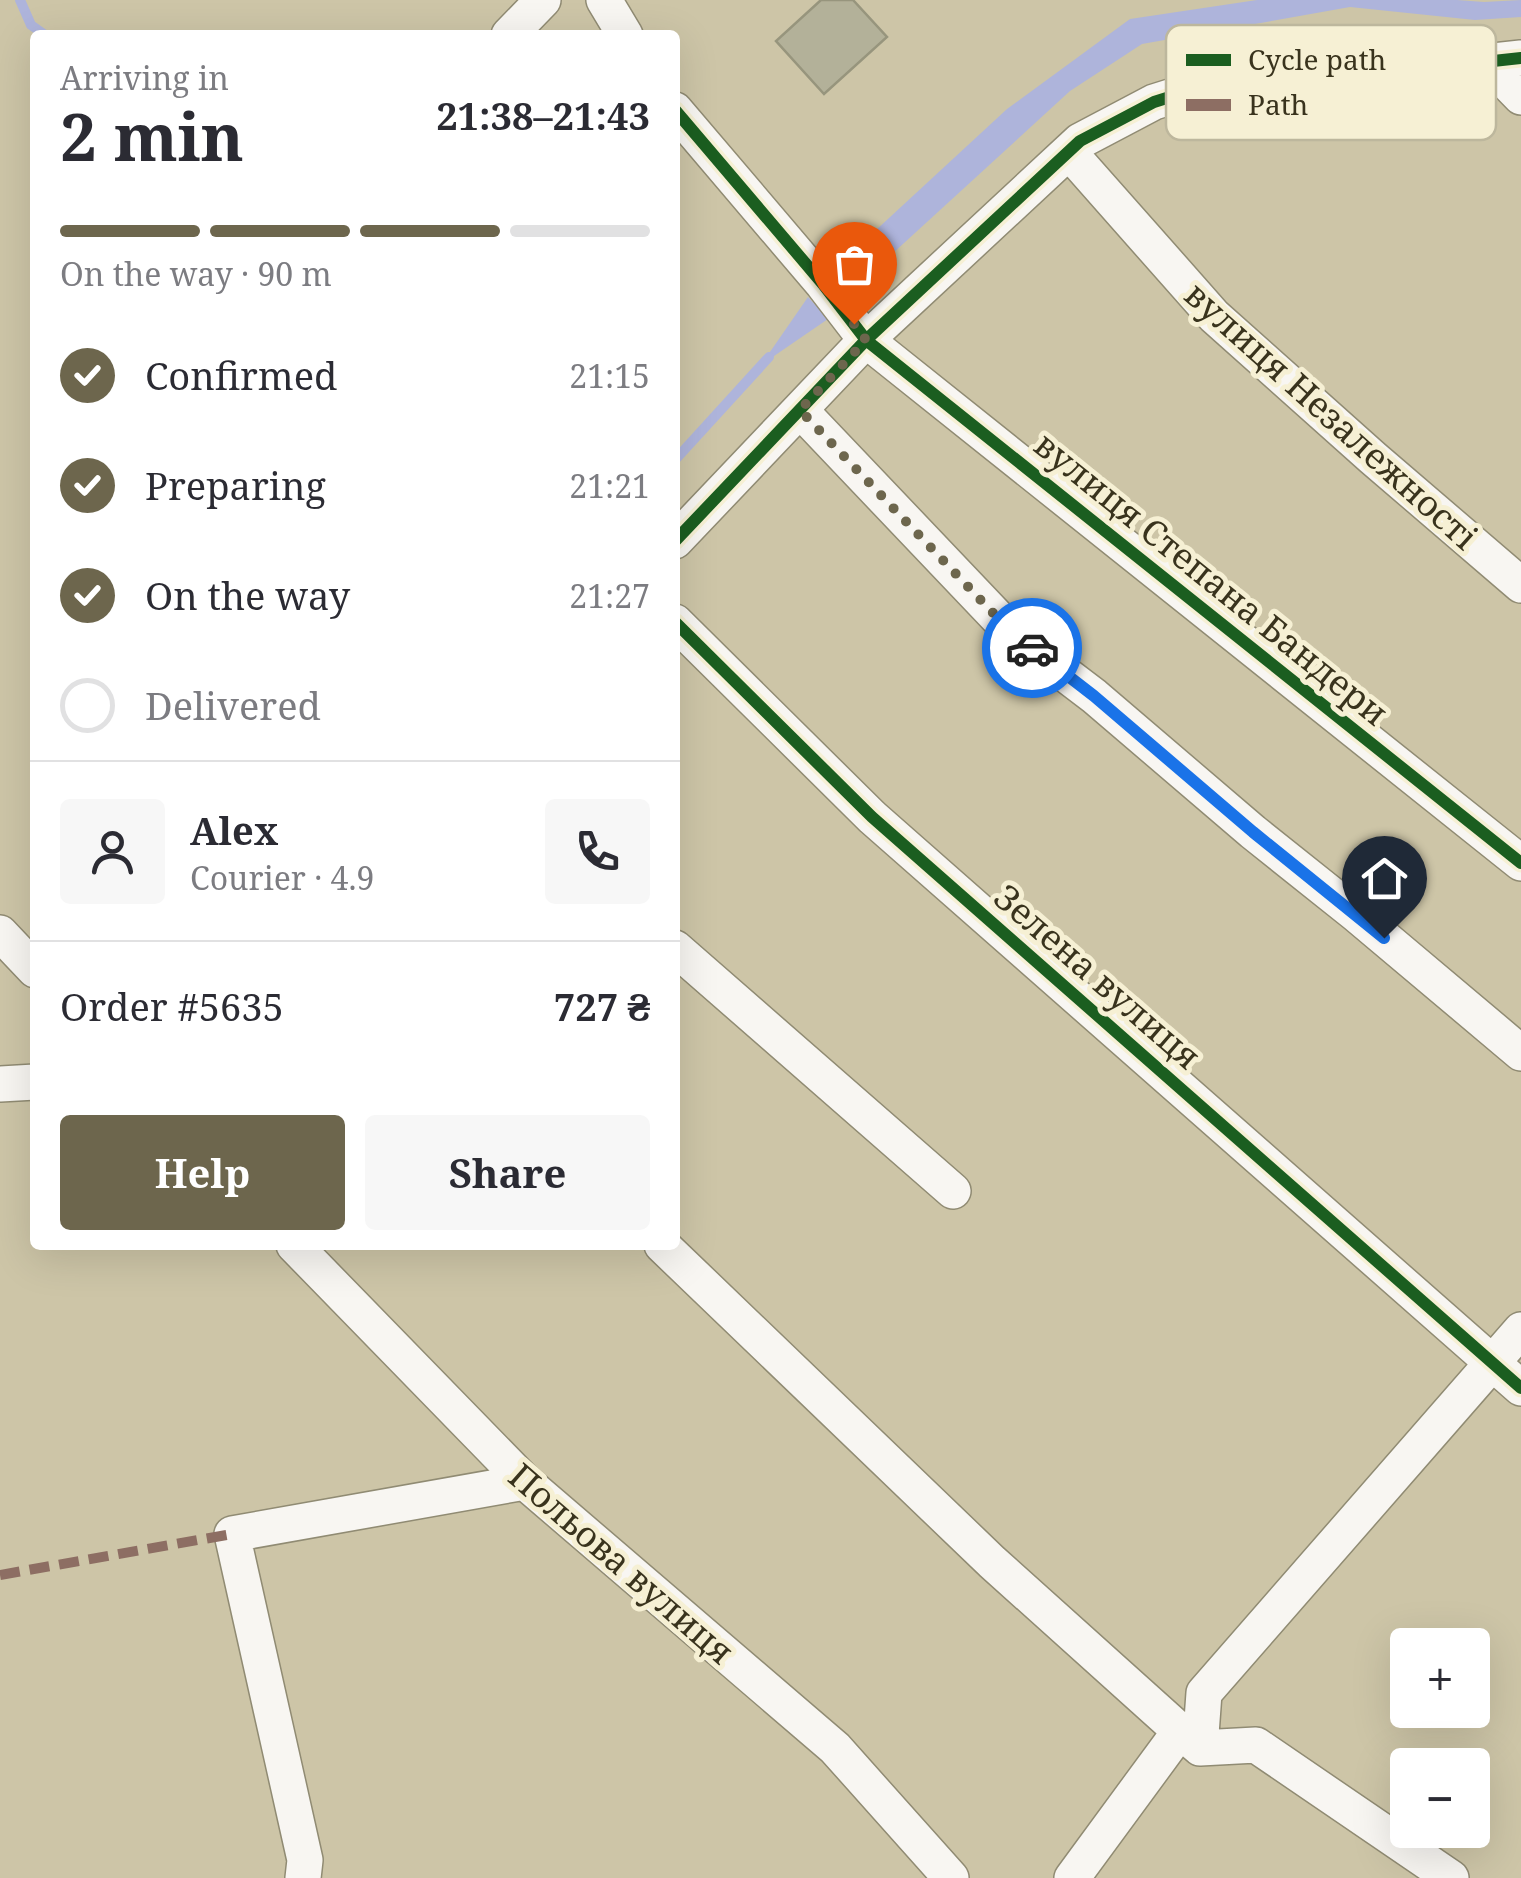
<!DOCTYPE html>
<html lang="en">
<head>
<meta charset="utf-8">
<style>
	body { margin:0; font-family:"Noto Serif",serif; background:#f7f7f7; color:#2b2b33; height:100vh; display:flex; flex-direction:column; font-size:38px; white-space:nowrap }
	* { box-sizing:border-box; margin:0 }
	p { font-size:32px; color:#7c7c81 }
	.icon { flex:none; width:55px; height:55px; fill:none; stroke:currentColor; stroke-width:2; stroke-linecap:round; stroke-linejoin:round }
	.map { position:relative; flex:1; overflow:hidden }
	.side { position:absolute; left:30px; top:30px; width:650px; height:1220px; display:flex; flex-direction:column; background:#fff; border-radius:10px; box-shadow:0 10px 40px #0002 }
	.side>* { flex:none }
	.controls { position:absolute; left:1390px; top:1628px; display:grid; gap:20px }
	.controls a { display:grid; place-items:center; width:100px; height:100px; border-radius:10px; background:#fff; box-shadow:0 10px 40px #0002; font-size:50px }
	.pin { position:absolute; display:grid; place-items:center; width:85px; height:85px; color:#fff; margin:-102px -42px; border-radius:50% 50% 50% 0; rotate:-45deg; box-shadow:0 0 10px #0007 }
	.pin .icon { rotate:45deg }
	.courier { position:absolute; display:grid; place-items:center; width:100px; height:100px; margin:-50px; border:8px solid #1a73e8; border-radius:50%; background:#fff; color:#222; box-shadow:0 2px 12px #0007 }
	.head em { font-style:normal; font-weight:700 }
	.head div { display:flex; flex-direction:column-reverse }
	.head { display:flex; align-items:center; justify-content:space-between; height:170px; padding:0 30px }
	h1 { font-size:65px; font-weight:700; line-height:75px }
	.bar { display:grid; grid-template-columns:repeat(4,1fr); gap:15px 10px; align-content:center; height:120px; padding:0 30px }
	.bar i { height:12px; border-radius:8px; background:#e1e1e2 }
	.bar .selected { background:#6d664d }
	.bar p { grid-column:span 4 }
	.line { display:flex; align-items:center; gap:25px; padding:0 30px; border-top:2px solid #e1e1e2 }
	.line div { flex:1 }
	.round { display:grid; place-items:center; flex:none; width:105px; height:105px; border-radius:10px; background:#f7f7f7 }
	ol { padding:0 30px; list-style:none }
	li { display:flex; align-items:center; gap:30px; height:110px }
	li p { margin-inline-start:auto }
	li .icon { padding:10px; border-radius:50%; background:#6d664d; color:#fff; stroke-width:4 }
	li:last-child { color:#7c7c81 }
	li i { width:55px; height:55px; border:5px solid #e1e1e2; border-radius:50% }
	.cta { display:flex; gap:20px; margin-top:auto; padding:20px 30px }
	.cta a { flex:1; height:115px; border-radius:10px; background:#6d664d; color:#fff; font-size:40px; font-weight:700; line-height:115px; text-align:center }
	.cta a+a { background:#f7f7f7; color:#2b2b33 }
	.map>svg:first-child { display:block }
	.water { fill:#aeb4db }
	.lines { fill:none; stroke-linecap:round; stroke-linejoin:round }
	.stream { stroke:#aeb4db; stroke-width:10 }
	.building { fill:#b3b199; stroke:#97957d; stroke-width:2.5 }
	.minor-casing { stroke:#908b73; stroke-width:38 }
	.minor { stroke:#f8f6f2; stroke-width:35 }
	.quiet { stroke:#8d6e63; stroke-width:10; stroke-dasharray:20 10; stroke-linecap:butt }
	.cycleway-casing { stroke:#f6f0d4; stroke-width:19 }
	.cycleway { stroke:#1b5e20; stroke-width:12 }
	.done { stroke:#6d664d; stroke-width:10; stroke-dasharray:0 18 }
	.route { stroke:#1a73e8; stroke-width:12 }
	.labels { text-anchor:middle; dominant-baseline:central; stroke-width:10; stroke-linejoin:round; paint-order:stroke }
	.street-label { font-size:35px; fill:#39331d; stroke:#f6f0d4 }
	.key { fill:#f6f0d4; stroke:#bdb79d; stroke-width:2.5 }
	.key-label { font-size:28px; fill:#39331d }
</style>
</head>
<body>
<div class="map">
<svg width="1521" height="1878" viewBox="0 0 1521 1878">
	<rect width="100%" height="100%" fill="#cdc5a7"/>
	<path class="water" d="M1257,0H1457L1484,2L1521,0V17L1475,20L1350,7L1142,44L1070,91L856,287L836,267L1007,109L1130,19Z
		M808,297L828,319L761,365Z"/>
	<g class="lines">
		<path class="stream" d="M20,0L31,25L45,35
			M675,460L769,357"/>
	</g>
	<path class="building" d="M821,0H853L887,37L824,94L776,41Z"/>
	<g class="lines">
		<defs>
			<path id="minor" d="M604,0L625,35
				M509,35L543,0
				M1487,62L1521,97
				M675,110L823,284L866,340L1521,863
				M1069,152L1214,316L1373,458L1521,585
				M800,410L1015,636L1094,696L1253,832L1357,915L1521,1053
				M675,541L866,340L1080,141L1154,102L1246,73L1343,53L1475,63L1521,58
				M675,622L872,817L1521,1388
				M0,933L35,970
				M675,948L953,1191
				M0,1084L35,1082
				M294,1245L525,1482L835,1748L951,1878
				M662,1245L992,1562L1180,1731
				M1200,1748L1204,1693L1521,1330
				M303,1878L305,1860L232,1534L525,1482
				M1072,1878L1180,1731L1200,1748L1256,1745L1451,1878"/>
		</defs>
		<use href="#minor" class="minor-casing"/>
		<use href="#minor" class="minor"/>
		<path class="quiet" d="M0,1575L232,1534"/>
		<defs>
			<path id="cycleway" d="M675,110L823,284L866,340L1521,863
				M675,541L866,340L1080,141L1154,102L1246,73L1343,53L1475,63L1521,58
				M675,622L872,817L1521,1388"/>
		</defs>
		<use href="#cycleway" class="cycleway-casing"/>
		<use href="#cycleway" class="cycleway"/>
	</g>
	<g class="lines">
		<path class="done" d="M854,324L866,340L800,410L1015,636L1032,648"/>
		<path class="route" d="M1032,648L1094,696L1253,832L1384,938"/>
	</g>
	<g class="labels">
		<g class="street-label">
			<text transform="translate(1332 415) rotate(42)">вулиця Незалежності</text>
			<text transform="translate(1212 578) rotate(39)">вулиця Степана Бандери</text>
			<text transform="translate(1098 976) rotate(41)">Зелена вулиця</text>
			<text transform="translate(622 1563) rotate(41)">Польова вулиця</text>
		</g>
	</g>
	<rect x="1166" y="25" width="330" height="115" rx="15" class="key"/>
	<rect x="1186" y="54" width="45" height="12" fill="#1b5e20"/>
	<rect x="1186" y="99" width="45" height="12" fill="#8d6e63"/>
	<g class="key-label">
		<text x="1248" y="70">Cycle path</text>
		<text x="1248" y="115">Path</text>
	</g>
</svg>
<div class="controls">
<a>+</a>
<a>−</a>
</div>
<div class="pin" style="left:854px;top:324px;background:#ea580c"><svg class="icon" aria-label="bag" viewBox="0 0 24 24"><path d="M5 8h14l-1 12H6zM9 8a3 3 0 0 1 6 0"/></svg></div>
<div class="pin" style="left:1384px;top:938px;background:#1f2937"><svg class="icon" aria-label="home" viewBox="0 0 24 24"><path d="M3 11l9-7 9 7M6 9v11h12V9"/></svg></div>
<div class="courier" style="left:1032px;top:648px"><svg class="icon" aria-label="car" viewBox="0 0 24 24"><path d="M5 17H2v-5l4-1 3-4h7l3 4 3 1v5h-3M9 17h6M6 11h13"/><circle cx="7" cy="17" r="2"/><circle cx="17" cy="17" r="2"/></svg></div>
<section class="side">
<div class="head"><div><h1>2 min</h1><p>Arriving in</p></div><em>21:38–21:43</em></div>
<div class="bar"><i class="selected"></i><i class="selected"></i><i class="selected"></i><i></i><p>On the way · 90 m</p></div>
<ol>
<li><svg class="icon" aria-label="check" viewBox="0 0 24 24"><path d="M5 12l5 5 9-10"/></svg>Confirmed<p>21:15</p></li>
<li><svg class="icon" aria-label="check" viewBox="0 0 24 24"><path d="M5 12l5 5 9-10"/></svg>Preparing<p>21:21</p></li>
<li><svg class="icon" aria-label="check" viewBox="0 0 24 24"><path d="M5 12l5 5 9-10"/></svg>On the way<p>21:27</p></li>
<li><i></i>Delivered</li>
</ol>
<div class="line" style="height:180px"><a class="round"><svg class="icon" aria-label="person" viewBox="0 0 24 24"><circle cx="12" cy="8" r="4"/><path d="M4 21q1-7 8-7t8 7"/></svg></a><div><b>Alex</b><p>Courier · 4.9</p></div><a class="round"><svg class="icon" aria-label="phone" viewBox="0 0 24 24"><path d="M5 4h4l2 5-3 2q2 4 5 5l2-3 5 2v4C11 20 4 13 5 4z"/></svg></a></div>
<div class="line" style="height:130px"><div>Order #5635</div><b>727 ₴</b></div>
<div class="cta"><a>Help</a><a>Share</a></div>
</section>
</div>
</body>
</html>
